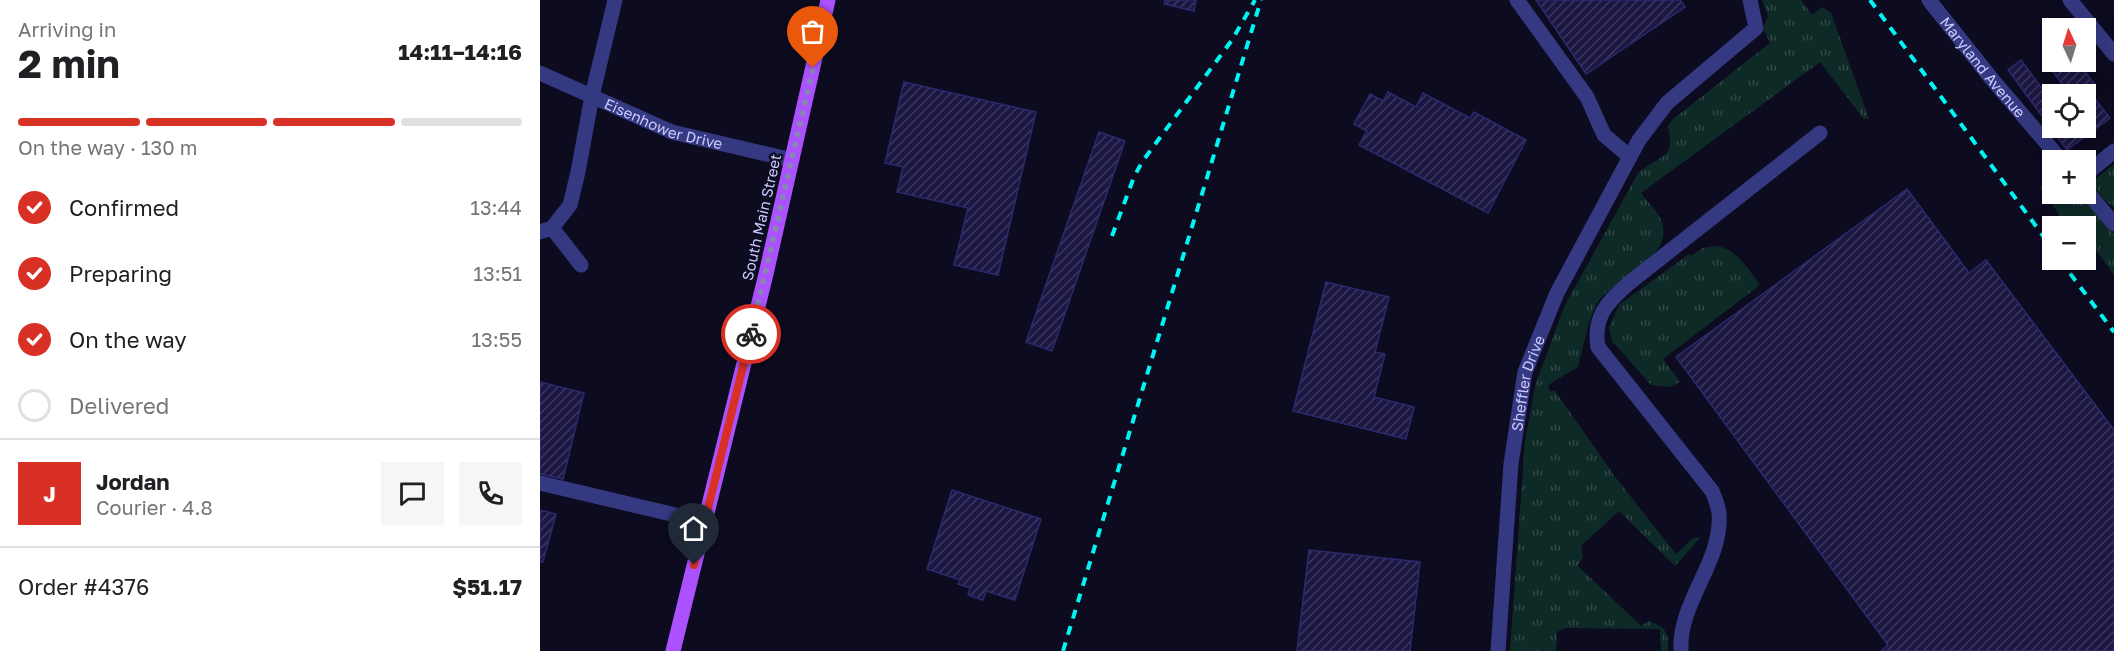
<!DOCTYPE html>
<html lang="en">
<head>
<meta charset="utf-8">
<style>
	body { margin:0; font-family:"Golos Text",sans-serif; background:#f6f6f6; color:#202124; height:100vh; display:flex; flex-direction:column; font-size:22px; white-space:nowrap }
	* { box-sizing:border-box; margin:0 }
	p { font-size:20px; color:#757577 }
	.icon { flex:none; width:33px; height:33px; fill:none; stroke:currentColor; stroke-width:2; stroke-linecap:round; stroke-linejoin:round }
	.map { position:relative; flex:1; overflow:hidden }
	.details { display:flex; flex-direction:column; background:#fff; width:540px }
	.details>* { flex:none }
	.needle { width:39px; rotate:356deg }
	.fabs { position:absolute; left:1502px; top:18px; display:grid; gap:12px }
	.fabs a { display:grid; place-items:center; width:54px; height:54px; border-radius:0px; background:#fff; box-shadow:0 6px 24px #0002; font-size:30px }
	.pin { position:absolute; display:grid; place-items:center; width:51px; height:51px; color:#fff; margin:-62px -26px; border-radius:50% 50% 50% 0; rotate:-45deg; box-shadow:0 0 6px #0007 }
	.pin .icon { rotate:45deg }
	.courier { position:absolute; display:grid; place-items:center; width:60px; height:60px; margin:-30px; border:4px solid #d93025; border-radius:50%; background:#fff; color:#222; box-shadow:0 2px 8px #0007 }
	.overview em { font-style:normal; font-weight:700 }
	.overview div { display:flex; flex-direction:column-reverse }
	.overview { display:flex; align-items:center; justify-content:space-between; height:102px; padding:0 18px }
	h1 { font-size:39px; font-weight:700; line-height:45px }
	.bar { display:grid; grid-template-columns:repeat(4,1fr); gap:9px 6px; align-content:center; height:72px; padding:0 18px }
	.bar i { height:8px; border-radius:4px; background:#e0e0e0 }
	.bar .current { background:#d93025 }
	.bar p { grid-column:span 4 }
	.line { display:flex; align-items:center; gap:15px; padding:0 18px; border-top:2px solid #e0e0e0 }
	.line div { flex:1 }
	.round { display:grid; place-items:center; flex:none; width:63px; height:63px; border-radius:0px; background:#f6f6f6 }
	ol { padding:0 18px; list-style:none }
	li { display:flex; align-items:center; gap:18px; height:66px }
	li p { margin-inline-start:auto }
	li .icon { padding:6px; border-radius:50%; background:#d93025; color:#fff; stroke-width:4 }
	li:last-child { color:#757577 }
	li i { width:33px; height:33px; border:3px solid #e0e0e0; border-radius:50% }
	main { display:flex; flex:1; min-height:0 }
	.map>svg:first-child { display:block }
	.grass { fill:url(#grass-tufts) }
	.building { fill:url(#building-hatch); stroke:#2e286f; stroke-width:1.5 }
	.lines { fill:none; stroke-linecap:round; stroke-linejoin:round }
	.minor { stroke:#343981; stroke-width:15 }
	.major { stroke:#ac51ff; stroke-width:15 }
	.rail { stroke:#00f5f5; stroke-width:4; stroke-dasharray:9 8; stroke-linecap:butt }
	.done { stroke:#8887b1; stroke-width:6; stroke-dasharray:0 10.8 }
	.route { stroke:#d93025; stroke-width:8 }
	.labels { text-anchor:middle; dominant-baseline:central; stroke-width:4.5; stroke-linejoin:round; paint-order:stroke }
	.street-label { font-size:15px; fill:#cbcaff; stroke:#0d0b20 }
</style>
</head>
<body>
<main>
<section class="details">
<div class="overview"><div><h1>2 min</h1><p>Arriving in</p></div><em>14:11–14:16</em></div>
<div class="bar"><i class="current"></i><i class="current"></i><i class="current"></i><i></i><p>On the way · 130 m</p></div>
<ol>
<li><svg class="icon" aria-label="check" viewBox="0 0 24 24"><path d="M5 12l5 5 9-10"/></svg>Confirmed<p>13:44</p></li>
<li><svg class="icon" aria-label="check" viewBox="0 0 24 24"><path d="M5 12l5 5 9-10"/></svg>Preparing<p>13:51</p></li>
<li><svg class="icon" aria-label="check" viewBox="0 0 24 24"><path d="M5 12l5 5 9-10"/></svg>On the way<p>13:55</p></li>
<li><i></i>Delivered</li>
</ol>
<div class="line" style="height:108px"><b class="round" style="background:#d93025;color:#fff">J</b><div><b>Jordan</b><p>Courier · 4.8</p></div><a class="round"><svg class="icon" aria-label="chat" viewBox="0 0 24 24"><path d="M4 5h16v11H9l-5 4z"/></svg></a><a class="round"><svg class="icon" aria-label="phone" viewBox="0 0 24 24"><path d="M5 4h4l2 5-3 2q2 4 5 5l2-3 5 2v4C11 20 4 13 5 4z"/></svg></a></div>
<div class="line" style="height:78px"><div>Order #4376</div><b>$51.17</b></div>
</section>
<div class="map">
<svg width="1574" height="651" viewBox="0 0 1574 651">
	<defs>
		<pattern id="grass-tufts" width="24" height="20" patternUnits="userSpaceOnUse" patternTransform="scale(1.5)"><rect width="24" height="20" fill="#0e2a26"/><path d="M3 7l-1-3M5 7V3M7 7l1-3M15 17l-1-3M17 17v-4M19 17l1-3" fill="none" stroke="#304847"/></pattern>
		<pattern id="building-hatch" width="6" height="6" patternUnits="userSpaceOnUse" patternTransform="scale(1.5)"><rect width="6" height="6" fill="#1b1742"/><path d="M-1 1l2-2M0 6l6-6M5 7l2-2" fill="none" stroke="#3b375e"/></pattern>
	</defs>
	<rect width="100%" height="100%" fill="#0d0b20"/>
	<path class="grass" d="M1222,0H1261L1272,15L1282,7L1291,13L1329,119H1324L1280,62L1101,193C1107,202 1119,212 1122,223C1134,259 1070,280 1056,305C1049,318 1042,351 1038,367L1008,385L1010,391H1015L1076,478L1136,554L1153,538L1161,537L1135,566L1079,511L1041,546L1043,556L1038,566L1101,626L1109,621C1127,629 1129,632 1128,651H1121L1120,629L1025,628L1017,632L1016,651H970L985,441L995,386L1024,307L1098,173C1120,155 1136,160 1128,126L1133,119L1230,43L1223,28L1228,16Z
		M1574,164V207C1564,201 1556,192 1553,181Z
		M1512,179V194H1541L1574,234V275L1545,235V226H1527L1500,187Z
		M1176,246C1197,249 1208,269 1220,285L1123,359L1140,382L1129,387L1111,385L1072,341L1069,327L1079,305L1149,254L1152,255L1163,248Z"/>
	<path class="building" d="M625,0H656L654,11L624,4Z
		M996,0H1140L1145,7L1046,74Z
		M1481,60L1512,102V128H1545V94H1530L1510,68L1519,62H1538L1555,85L1548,90L1570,118L1527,150L1468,70Z
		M364,82L496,112L458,275L414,265L428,208L357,192L363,167L345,163Z
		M848,92L876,107L883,93L930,118L934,112L986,140L948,213L819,145L827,131L814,124L830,94L843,101Z
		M559,132L585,141L512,351L486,342Z
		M1367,189L1429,273L1446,260L1574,430V651H1341L1348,645L1136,357Z
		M786,282L849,297L835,352L845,354L834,397L874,407L866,439L753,411Z
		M0,382L44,393L23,479L0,474Z
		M412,490L501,519L475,600L446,591L443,600L428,595L430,588L418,584L420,580L387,569Z
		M0,510L16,514L3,562H0Z
		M769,550L880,562L870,651H757Z"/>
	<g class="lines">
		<g class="minor">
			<path d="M977,0L1047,97L1064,135L1090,157"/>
			<path id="s1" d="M1389,0L1451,78L1521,160"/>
			<path d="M1530,0L1574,54"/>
			<path id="s2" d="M0,73L132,132L252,160"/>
			<path d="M1545,175L1574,151"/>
			<path d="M1545,189L1574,224"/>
			<path d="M12,228L41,265"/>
			<path d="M0,232L12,228L30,205L38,172L52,96L75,0"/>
			<path d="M0,483L165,522"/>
			<path id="s3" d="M958,651L971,464L985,372L1017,293L1099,140L1127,103L1216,28L1210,0"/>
			<path d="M1141,651C1138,602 1183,562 1179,513C1178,506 1175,498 1172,491L1058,347C1053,317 1067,302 1089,283L1280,133"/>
		</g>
		<path class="major" d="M133,651L226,274L288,0"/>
		<path class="rail" d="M1330,0L1512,248
			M572,236L594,177L602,162L692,40L715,0
			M1520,260L1574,332
			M523,651L721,0"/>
	</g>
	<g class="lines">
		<path class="done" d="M211,334L273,68"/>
		<path class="route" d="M154,565L211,334"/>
	</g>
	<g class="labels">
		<g class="street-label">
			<text stroke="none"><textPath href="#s1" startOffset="86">Maryland Avenue</textPath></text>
			<text stroke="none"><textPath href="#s2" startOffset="134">Eisenhower Drive</textPath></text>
			<text transform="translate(221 217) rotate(-77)">South Main Street</text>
			<text stroke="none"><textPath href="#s3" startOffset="270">Sheffler Drive</textPath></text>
		</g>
	</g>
</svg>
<div class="fabs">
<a><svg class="needle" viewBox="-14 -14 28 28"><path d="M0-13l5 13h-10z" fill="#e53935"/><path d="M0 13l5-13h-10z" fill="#757577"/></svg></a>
<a><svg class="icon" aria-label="locate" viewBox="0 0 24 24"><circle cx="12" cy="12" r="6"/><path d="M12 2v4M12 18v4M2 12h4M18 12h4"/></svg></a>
<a>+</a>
<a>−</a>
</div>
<div class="pin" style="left:273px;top:68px;background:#ea580c"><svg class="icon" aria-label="bag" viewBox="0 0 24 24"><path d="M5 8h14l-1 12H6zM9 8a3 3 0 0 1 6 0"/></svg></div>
<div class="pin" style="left:154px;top:565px;background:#1f2937"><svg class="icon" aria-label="home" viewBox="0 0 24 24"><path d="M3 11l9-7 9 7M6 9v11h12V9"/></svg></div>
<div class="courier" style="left:211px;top:334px"><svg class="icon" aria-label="bike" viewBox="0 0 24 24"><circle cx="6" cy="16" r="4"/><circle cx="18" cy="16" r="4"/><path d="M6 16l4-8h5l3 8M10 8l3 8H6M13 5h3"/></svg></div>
</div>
</main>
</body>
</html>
